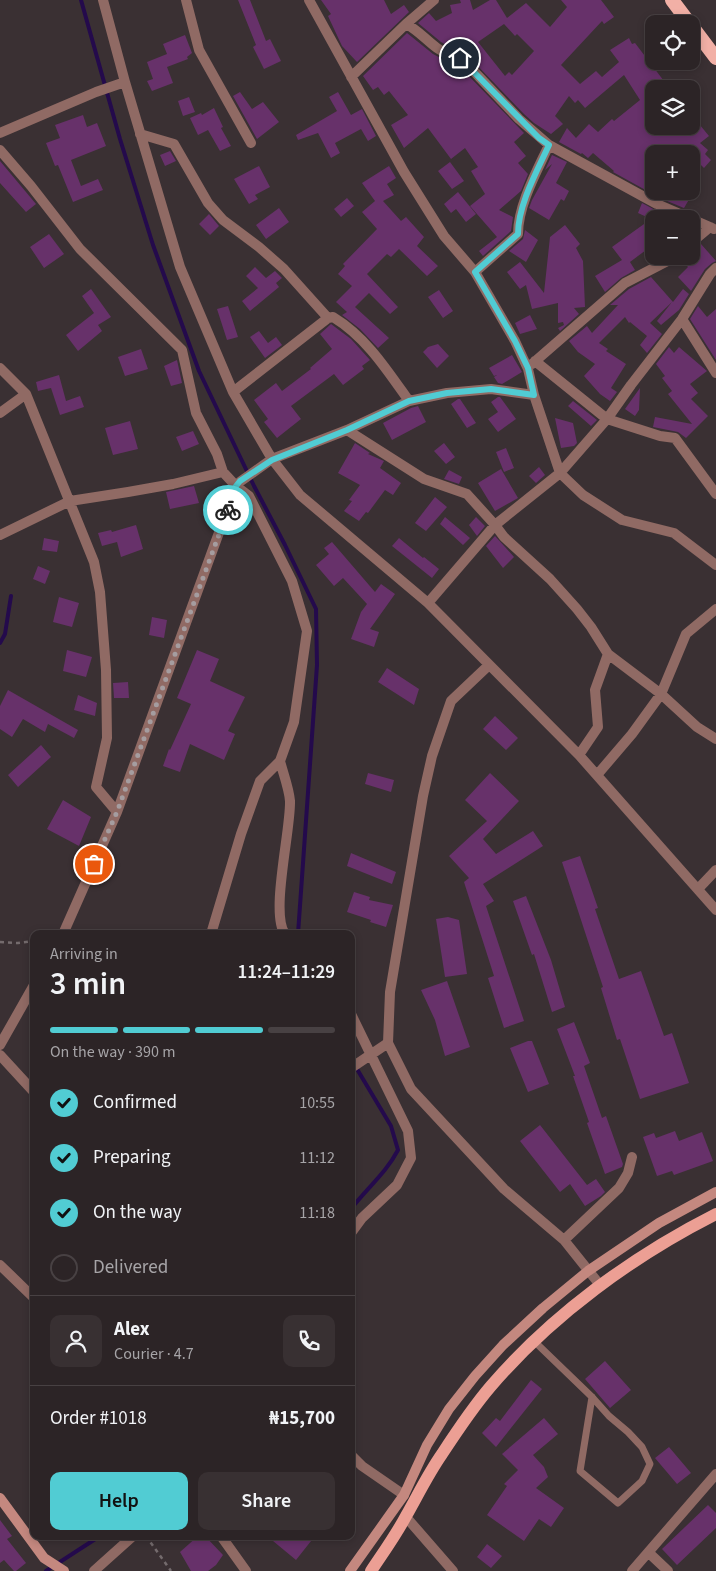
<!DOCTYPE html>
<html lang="en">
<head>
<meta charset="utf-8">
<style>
	body { margin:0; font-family:"Source Sans 3",sans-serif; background:#383032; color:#f1f3f6; height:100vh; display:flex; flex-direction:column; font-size:19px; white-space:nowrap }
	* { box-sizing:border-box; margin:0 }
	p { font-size:16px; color:#a6a4a7 }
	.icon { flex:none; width:28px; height:28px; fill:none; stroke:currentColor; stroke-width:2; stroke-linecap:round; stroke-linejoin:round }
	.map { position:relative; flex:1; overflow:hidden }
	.panel { position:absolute; left:30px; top:930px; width:325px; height:610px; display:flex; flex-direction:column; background:#2c2426; border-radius:10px; box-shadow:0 2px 8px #0003,0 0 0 1px #484143 }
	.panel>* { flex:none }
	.controls { position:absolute; left:645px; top:15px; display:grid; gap:10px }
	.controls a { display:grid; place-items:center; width:55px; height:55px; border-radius:10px; background:#2c2426; box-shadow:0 2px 8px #0003,0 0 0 1px #484143; font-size:25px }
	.pin { position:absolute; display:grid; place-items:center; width:42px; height:42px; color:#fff; margin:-21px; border:2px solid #fff; border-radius:50%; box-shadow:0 1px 5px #0007 }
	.courier { position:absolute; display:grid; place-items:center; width:50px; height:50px; margin:-25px; border:4px solid #51ccd3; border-radius:50%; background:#fff; color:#222; box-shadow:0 1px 6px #0007 }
	.head em { font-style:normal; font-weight:600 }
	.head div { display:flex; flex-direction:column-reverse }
	.head { display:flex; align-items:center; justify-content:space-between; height:85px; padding:0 20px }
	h1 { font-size:32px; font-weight:600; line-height:38px }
	.bar { display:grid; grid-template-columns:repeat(4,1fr); gap:8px 5px; align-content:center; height:60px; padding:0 20px }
	.bar i { height:6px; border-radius:4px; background:#484143 }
	.bar .current { background:#51ccd3 }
	.bar p { grid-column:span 4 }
	.line { display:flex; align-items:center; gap:12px; padding:0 20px; border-top:1px solid #484143 }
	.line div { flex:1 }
	.round { display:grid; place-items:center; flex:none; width:52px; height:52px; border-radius:10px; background:#383032 }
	ol { padding:0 20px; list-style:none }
	li { display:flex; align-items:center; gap:15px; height:55px }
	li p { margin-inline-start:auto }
	li .icon { padding:5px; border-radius:50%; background:#51ccd3; color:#111; stroke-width:4 }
	li:last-child { color:#a6a4a7 }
	li i { width:28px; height:28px; border:2px solid #484143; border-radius:50% }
	.cta { display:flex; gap:10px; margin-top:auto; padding:10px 20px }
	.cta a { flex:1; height:58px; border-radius:10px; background:#51ccd3; color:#111; font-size:20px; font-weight:600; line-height:58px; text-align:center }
	.cta a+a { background:#383032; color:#f1f3f6 }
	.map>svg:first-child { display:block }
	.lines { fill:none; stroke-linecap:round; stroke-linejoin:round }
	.stream { stroke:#240a4c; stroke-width:4 }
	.building { fill:#67316a; fill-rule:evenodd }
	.path { stroke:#746b6d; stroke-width:2.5; stroke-dasharray:4 4; stroke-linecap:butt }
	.service { stroke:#906a64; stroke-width:7 }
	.minor { stroke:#906a64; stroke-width:10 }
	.secondary { stroke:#c4887f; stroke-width:10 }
	.primary { stroke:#ec9f94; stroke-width:12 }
	.trunk { stroke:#f2b0a6; stroke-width:14 }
	.done { stroke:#a59da0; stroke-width:5; stroke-dasharray:0 9 }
	.route { stroke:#51ccd3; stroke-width:6 }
</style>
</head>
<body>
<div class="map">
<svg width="716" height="1571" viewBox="0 0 716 1571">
	<rect width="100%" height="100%" fill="#3a3033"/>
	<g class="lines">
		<path class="stream" d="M81,0L120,139L153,245L199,371L254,486L285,545L316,609L317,665L298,934
			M0,643L5,634L11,596
			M351,1059L391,1126L398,1150C386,1173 367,1188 351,1209
			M46,1571L100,1536"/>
	</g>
	<path class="building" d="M238,0H250L266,41L270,39L281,61L264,69L253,47L256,45Z
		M321,0H384L391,14L404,5L409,12L357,62L342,46L328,16L331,14Z
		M460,0H470L473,10L490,0H496L507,18L526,3L550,27L567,7L561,0H601L614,17L604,24L602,21L561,65L580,84L596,71L602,77L619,62L610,50L629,38L632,44L635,43L670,89H654V126H691V122L695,119L709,136L700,143L708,150L705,154L711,160L704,168L698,162L691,171V154H654V191H694L684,208L660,198L613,172L614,171L593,153L588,158L582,153L581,154L559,142L567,128L576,138L589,124L598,132L612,119L614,121L640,100L624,75L585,108L578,100L575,103L569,96L555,116L563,124L551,134L534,123L524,114L472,60L441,42L418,23L429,13L436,21L452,13L450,5L461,3ZM504,24L515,36L517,34L534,51L512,75L509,72L505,76L478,42Z
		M407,33L433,54L463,70L524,133L514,142L526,156L518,163L528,174L521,191L499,210L513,217L511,231L483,256L479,251L497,237L470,206L485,194L471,171L478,167L465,148L451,159L428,128L404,148L391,125L408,115L389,91L384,95L378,87L373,90L363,76Z
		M185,35L192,53L187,57L188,59L167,67L173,83L152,91L147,81L153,79L147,62L167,54L163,44Z
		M240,92L252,109L263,102L279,122L257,139L233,96Z
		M338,92L351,115L362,109L376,136L368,141L361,129L335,143L340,153L331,158L318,133L298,140L296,135L337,111L329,97Z
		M189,97L195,112L183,116L178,101Z
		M214,108L223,127L221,128L231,146L220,151L208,130L198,135L190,118L201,113L202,115Z
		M83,115L87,127L97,123L106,146L71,160L81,186L98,179L103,190L73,202L58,165L55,166L46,143L60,138L55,125Z
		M170,151L176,161L165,166L160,155Z
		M552,155L567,162L556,183L569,191L564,201L561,199L549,220L529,208L532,200L552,164L545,170Z
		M0,161L36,204L26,212L0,183Z
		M450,162L464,181L452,189L438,171Z
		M259,166L270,187L255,195L258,199L249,204L234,179Z
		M389,166L396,178L387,184L394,195L383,201L401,221L406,217L424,237L417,246L438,266L427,276L399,249L391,257L387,254L367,274L398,307L390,314L369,293L355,307L389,338L378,348L360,329L342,315L347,312L336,302L352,286L338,274L345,266L343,264L377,229L362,212L375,201L362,183Z
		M458,192L476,214L466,222L456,209L451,213L444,204Z
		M347,198L354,206L341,217L334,209Z
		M642,203L657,211L662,219H654V244L630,262L635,270L621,278L605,292L595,276L622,260L612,247L651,219L638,213Z
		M279,208L289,222L266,239L256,225Z
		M209,214L219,226L210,235L199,224Z
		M565,225L580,244L576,248L583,261L585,307L574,308L579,314L560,331L558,328L564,325L563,322L558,323V303L532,309L526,285L520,289L507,272L520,262L544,293L550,237Z
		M525,230L538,240L526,262L509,251L523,239Z
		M49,234L64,254L44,268L30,247Z
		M701,244L716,261L712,263L705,269L691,291L678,277L688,267L682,260L684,256H691V250Z
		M255,267L266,278L275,271L282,278L276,283L279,287L250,311L242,301L258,288L246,276Z
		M651,277L673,302L683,289L689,294L679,310L661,325L657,321L672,302L650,323L662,334L647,353L640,345L647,336L630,322L629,323L625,317L599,343L608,349L606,351L626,364L611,388L617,392L610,401L600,394L584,376L595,364L578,352L569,341L587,326L592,333L618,305H610L629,289Z
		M91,289L111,317L98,325L102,331L78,351L66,335L94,313L82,296Z
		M439,290L453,311L443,318L428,297Z
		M228,306L238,337L227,340L217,309Z
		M698,306L707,317L716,309V360L690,319Z
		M530,315L537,329L520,334L515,323Z
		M331,324L351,339L370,360L362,366L364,369L343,385L334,374L291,406L301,419L277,438L264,422L268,419L254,400L276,383L282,391L311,369L310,368L332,349L320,334Z
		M259,331L268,343L276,337L282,345L265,358L250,337Z
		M438,344L449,356L437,368L423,352L428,347Z
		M669,347L674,353L679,347L707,371L690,384L698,393L691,399L708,416L686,438L678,432L653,427L655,417L692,424L668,394L672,391L662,378L665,376L656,364Z
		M141,349L148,369L125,376L118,357Z
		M512,355L522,372L502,384L498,383L494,377L497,375L494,376L489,368Z
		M177,360L182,383L171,386L164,366Z
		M59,375L66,401L80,396L84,407L60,415L51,388L38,391L36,382Z
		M640,388L639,410L635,416L625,409Z
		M498,397H500L516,419L498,432L488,419L498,412L491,402Z
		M458,399H460L476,423L467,428L451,404Z
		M573,401L597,420L591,426L568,406Z
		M418,406L426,422L392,440L383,423L411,408Z
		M555,418L573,423L577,443L574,446L561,448Z
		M130,421L138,449L113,455L105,428Z
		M193,431L199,444L182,451L176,437Z
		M355,443L370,453L368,454L384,461L380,468L401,483L393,495L385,490L368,513L366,512L359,521L344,511L352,501L349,500L360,485L338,473Z
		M444,443L455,457L446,464L434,451Z
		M506,448L514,468L504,472L496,452Z
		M539,467L545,475L536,483L529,476Z
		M501,469L518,498L495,511L478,483Z
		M449,470L462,477L459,484L444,479Z
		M194,486L199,503L170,509L166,492Z
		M435,497L447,507L426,531L415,523Z
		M445,517L470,538L463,545L440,524Z
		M476,517L485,526L477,536L469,525Z
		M136,525L143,549L121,557L117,542L102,546L98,533L111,530L112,532Z
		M495,536L514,557L503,568L486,546Z
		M44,538L59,541L57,552L42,550Z
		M399,538L423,558L424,557L439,569L432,578L392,546Z
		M332,542L375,592L381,584L395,594L370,629L379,632L374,647L351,639L361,612L367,604L343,578L334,586L316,565L329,554L324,548Z
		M38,566L50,571L45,584L33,579Z
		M59,597L79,603L72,627L53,622Z
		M152,617L167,620L164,638L149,635Z
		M67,650L92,657L86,677L63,671Z
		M197,650L219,659L210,681L245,697L228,731L235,734L224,760L190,744L180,772L163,766L169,749L170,750L191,704L177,698Z
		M387,668L419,689L414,705L378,682Z
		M128,682L129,698H114L113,683Z
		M8,690L78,730L74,738L48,724L45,732L23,719L12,737L0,729V706Z
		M78,695L97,703L95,716L74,710Z
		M495,716L518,738L506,750L483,729Z
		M41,745L51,757L18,787L8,775Z
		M368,773L394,780L391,792L365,784Z
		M490,773L519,801L483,839L496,854L533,831L543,846L483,884L494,901L486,906L524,1021L504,1028L488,978L494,976L464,882L469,878L449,856L487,821L465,800Z
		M63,800L91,817L79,846L47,829Z
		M351,853L396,872L392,884L347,866Z
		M580,856L598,908L595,909L619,979L641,971L664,1036L672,1033L689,1083L640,1099L620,1039L617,1040L601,988L603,987L562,862Z
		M354,892L370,897L369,900L393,905L386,927L370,922L371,920L347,912Z
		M526,896L551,960L565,1007L552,1012L534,954L532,955L513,901Z
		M448,917L459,920L467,974L445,977L436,919Z
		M447,981L470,1047L445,1056L435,1020L421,990Z
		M574,1022L590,1063L584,1066L602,1118L606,1116L623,1164L622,1167L605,1174L587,1123L589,1122L573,1076H575L557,1029Z
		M528,1041H532L549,1084L528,1092L510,1048Z
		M540,1125L587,1185L596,1179L605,1192L601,1196L585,1206L570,1184L560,1192L520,1141Z
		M675,1131L679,1141L702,1132L713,1161L674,1175L672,1171L657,1176L643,1137L654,1133L656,1138Z
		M605,1361L631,1390L610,1408L585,1379Z
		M531,1380L542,1389L496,1447L482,1433L496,1418L500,1421Z
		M544,1418L558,1434L533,1455L544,1467L548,1477L536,1488L564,1508L551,1527L539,1519L524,1541L487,1515L507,1486L504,1484L518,1470L502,1454Z
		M669,1447L691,1473L677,1484L655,1458Z
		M708,1505L716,1513V1528L677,1565L662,1549Z
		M0,1520L12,1536L7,1539L26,1563L16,1571H14L4,1560L0,1563Z
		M198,1536H205L223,1555L216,1565L208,1571H191L180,1552Z
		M267,1536H315L296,1560Z
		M487,1544L502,1556L491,1568L477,1557Z"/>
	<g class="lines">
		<path class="path" d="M0,942L18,943L34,941
			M146,1536L171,1571"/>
		<path class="service" d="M535,1342L592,1397L609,1416L628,1432L642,1447L650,1464L642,1481L618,1503L580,1471L592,1397"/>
		<path class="minor" d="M103,0L125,82L180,267L233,392L272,459L300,495L428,603L579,755L716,910
			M186,0L199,50L251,143
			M309,0L404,172L444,236L475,272L515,341L528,369L534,395L560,473L583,495L622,520L674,533L716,565
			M406,24C418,30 426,40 437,48C447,55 459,57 468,65L519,119L549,145L657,204L710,227
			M351,77L406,24L434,0
			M0,133L96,92L125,82
			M140,134L174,144L208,203L223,220L259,247L284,269L328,318
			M0,150L31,186L80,249L182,350L196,413L217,454L223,472L236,486L249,496L292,581L307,631L294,722L280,761L260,781L241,834L211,934
			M691,243L710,227L714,229
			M475,272L518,234C518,205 537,171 549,145
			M682,319L716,373
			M535,361L607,419L660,436L675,438L716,494
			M532,364L625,283L677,256
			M0,368L26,394L94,562L100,592L106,670L107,738L96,787L117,812
			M233,392L328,318L333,317C366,337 387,370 409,401
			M0,413L26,394
			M347,430L424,479L467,494L495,525L504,537L550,579L577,609L591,627L608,654L661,694L697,727L716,739
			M0,535L70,501L128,492L173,484L223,472
			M428,603L495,525L560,473L607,419L631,385L682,319L710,274L716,268
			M489,665L451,701L432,756L423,796L390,992L388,1043L411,1089L504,1189L564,1240L600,1285
			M579,755L598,727L595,690L608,654
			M280,761C283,773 289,788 290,801C291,829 270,914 285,934
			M597,775L632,734L661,694L686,634L716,609
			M698,889L716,870
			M63,934L117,812L236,486L241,481L272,459L347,430L409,401L447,393L491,389L534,395
			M351,1014L408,1131L411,1158L397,1185L362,1218L351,1233
			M0,1045L34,985
			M0,1055L34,1092
			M351,1068L388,1043
			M564,1240L619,1188L628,1173L632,1157
			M0,1265L34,1298
			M351,1455L362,1466L404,1495
			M406,1517L453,1571
			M221,1536L246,1571
			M649,1553L668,1571
			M94,1571L133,1536
			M632,1571L716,1474"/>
		<path class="secondary" d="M0,1498L44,1558L64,1571
			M350,1571L404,1495L427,1445L449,1409L475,1376L503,1345L543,1308L588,1271L659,1223L716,1192"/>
		<path class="primary" d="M371,1571C383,1553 396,1535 406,1516C418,1495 428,1474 442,1454C457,1431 473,1407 491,1386C552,1315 633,1256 716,1214"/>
		<path class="trunk" d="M672,0L690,24
			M691,25L716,58"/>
	</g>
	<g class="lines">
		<path class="done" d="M94,864L117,812L228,510"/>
		<path class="route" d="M228,510L236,486L240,481L272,460L347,430L409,401L447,393L491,389L534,395L528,368L515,341L475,272L518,234C518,205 537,171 549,145L539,138L460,58"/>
	</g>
</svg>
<div class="controls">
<a><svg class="icon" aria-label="locate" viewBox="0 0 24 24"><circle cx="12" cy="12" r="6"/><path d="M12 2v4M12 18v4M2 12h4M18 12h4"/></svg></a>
<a><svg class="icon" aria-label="layers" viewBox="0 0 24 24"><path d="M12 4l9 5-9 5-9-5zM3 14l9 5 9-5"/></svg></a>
<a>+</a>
<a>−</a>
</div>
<div class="pin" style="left:94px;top:864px;background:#ea580c"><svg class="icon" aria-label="bag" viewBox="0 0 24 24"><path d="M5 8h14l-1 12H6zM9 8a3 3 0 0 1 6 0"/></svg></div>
<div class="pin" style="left:460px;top:58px;background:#1f2937"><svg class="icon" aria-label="home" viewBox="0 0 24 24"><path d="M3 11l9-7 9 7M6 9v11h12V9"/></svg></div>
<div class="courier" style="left:228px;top:510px"><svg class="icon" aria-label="bike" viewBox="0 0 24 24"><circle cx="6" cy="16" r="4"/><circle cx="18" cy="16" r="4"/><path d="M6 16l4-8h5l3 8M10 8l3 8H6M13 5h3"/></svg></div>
<section class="panel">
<div class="head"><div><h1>3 min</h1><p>Arriving in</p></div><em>11:24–11:29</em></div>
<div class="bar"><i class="current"></i><i class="current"></i><i class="current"></i><i></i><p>On the way · 390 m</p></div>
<ol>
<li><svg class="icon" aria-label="check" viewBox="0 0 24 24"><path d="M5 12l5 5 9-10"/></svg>Confirmed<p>10:55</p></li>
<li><svg class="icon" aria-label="check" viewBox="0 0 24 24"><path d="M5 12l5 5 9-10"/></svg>Preparing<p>11:12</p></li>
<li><svg class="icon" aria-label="check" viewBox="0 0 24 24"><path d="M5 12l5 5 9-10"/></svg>On the way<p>11:18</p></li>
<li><i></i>Delivered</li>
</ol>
<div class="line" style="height:90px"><a class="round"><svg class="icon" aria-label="person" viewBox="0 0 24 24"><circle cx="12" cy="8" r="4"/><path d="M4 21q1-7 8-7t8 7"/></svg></a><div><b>Alex</b><p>Courier · 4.7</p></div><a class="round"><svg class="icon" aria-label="phone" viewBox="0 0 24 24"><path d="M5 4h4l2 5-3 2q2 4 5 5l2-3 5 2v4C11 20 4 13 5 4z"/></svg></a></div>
<div class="line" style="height:65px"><div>Order #1018</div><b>₦15,700</b></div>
<div class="cta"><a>Help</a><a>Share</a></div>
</section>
</div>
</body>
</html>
